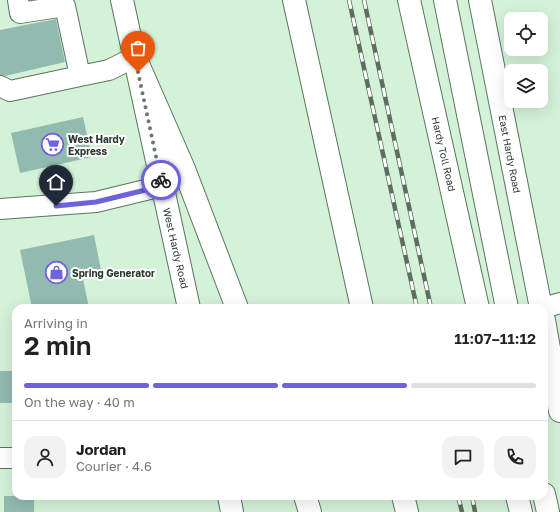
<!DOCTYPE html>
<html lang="en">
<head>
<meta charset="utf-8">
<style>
	body { margin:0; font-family:"Golos Text",sans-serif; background:#f2f2f2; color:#222; height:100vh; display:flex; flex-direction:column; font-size:15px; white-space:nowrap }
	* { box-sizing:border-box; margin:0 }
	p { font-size:13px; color:#767676 }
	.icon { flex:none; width:22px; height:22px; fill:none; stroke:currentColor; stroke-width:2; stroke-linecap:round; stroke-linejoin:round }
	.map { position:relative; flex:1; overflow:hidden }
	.side { position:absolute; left:12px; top:304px; width:536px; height:196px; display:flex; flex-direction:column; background:#fff; border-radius:12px; box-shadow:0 4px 16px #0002 }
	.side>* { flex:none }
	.buttons { position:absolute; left:504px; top:12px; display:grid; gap:8px }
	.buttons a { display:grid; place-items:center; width:44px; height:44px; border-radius:8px; background:#fff; box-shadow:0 4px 16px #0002; font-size:20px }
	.pin { position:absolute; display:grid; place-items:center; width:34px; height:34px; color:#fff; margin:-41px -17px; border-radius:50% 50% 50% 0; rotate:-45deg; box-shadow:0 0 4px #0007 }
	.pin .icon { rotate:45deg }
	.courier { position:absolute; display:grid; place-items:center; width:40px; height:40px; margin:-20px; border:3px solid #6f63dd; border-radius:50%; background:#fff; color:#222; box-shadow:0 1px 5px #0007 }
	.overview em { font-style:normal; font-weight:600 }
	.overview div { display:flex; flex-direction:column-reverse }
	.overview { display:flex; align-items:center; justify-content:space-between; height:68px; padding:0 12px }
	h1 { font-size:26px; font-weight:600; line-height:30px }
	.bar { display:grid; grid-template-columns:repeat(4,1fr); gap:6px 4px; align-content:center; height:48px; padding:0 12px }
	.bar i { height:5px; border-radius:3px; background:#e0e0e0 }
	.bar .selected { background:#6f63dd }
	.bar p { grid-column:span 4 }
	.line { display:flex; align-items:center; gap:10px; padding:0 12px; border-top:1px solid #e0e0e0 }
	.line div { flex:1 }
	.round { display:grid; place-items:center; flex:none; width:42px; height:42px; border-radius:12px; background:#f2f2f2 }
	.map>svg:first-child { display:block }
	.building { fill:#91bbaf }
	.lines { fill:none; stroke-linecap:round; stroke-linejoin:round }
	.minor-casing { stroke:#5a755e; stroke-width:22 }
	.major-casing { stroke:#5a755e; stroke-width:24 }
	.highway-casing { stroke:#5a755e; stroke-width:24 }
	.minor { stroke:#fff; stroke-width:20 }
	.major { stroke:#fff; stroke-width:22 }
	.highway { stroke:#fff; stroke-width:22 }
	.rail-casing { stroke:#5d6e5f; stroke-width:4.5 }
	.rail { stroke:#fff; stroke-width:3; stroke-dasharray:9; stroke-linecap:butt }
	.done { stroke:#687a6b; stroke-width:4; stroke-dasharray:0 7.2 }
	.route { stroke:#6f63dd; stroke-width:5 }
	.labels { text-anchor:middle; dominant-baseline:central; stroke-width:4; stroke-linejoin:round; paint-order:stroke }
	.poi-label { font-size:10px; font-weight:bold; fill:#2e3a30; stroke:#fff; text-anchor:start }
	.street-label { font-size:10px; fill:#2e3a30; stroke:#fff }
</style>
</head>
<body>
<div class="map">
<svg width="560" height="512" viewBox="0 0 560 512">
	<rect width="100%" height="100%" fill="#d4f2d8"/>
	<path class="building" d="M56,19L65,62L5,76L0,75V30Z
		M83,117L92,157L20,173L11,133Z
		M94,235L101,270L82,274L89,308H32L20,250Z
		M0,371H16V403H0Z
		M4,496H34V512H4Z"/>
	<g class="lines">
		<defs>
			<path id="minor" d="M18,0L20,13L65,6L80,76L109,70L135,57
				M0,86L10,91L80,76
				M0,209L96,202L162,186
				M544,308L560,303
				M0,458H16"/>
			<path id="major" d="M122,0L189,308
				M480,0L541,308
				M544,320L560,411
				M229,496L232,512"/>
			<path id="highway" d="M294,0L362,308
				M409,0L478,308
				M445,0L507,308
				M135,57L184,169L237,308
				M544,494L548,512
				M305,496L310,512
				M403,496L407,512
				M517,496L521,512"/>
		</defs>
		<use href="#minor" class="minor-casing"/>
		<use href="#major" class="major-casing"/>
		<use href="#highway" class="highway-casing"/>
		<use href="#minor" class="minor"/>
		<use href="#major" class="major"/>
		<use href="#highway" class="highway"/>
		<defs>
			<path id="rail" d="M349,0L417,308
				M364,0L431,308
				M458,496L462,512
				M472,496L475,512"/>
		</defs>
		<use href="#rail" class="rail-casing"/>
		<use href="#rail" class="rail"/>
	</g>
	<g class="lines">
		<path class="done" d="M138,72L161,180"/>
		<path class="route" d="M56,206L96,202L162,186L161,180"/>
	</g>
	<defs>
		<symbol id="supermarket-ring" viewBox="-11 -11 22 22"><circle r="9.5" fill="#fff" stroke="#6f63dd" stroke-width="1.5"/><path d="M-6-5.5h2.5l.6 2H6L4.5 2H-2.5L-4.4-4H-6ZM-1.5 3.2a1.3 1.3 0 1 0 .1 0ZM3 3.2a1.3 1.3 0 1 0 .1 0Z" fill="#6f63dd"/></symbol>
		<symbol id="shop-ring" viewBox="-11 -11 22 22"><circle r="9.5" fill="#fff" stroke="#6f63dd" stroke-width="1.5"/><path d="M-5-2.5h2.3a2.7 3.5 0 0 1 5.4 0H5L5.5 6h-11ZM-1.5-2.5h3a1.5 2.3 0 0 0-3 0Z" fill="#6f63dd"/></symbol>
	</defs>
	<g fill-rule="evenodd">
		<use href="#supermarket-ring" x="40" y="132" width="25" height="25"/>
		<use href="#shop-ring" x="44" y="260" width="25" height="25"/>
	</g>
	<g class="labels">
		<g class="poi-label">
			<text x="68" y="139">West Hardy<tspan x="68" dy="12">Express</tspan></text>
			<text x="72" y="273">Spring Generator</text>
		</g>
		<g class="street-label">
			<text transform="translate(444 154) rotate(77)">Hardy Toll Road</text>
			<text transform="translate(510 154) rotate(79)">East Hardy Road</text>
			<text transform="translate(176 248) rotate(77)">West Hardy Road</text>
		</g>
	</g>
</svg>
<div class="buttons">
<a><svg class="icon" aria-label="locate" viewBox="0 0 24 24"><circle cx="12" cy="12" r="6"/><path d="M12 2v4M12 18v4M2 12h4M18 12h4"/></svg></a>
<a><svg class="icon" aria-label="layers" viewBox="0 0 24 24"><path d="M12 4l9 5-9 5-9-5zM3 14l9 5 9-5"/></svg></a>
</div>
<div class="pin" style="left:138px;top:72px;background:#ea580c"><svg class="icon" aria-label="bag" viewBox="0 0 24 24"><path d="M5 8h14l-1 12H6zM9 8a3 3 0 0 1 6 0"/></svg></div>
<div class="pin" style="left:56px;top:206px;background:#1f2937"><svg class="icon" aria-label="home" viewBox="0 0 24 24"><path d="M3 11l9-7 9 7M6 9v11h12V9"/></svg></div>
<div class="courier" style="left:161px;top:180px"><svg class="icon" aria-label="bike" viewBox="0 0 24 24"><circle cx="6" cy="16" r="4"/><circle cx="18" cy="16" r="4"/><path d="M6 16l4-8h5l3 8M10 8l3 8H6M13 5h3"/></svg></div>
<section class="side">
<div class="overview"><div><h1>2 min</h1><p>Arriving in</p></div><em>11:07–11:12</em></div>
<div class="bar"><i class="selected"></i><i class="selected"></i><i class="selected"></i><i></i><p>On the way · 40 m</p></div>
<div class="line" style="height:72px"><a class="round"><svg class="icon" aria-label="person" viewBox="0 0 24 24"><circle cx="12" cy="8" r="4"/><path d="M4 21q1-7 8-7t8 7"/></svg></a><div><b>Jordan</b><p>Courier · 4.6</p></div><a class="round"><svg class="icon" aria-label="chat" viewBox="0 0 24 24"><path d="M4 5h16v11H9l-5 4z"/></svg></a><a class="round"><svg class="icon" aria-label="phone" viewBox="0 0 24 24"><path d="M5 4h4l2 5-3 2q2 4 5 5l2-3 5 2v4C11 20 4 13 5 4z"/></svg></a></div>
</section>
</div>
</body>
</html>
